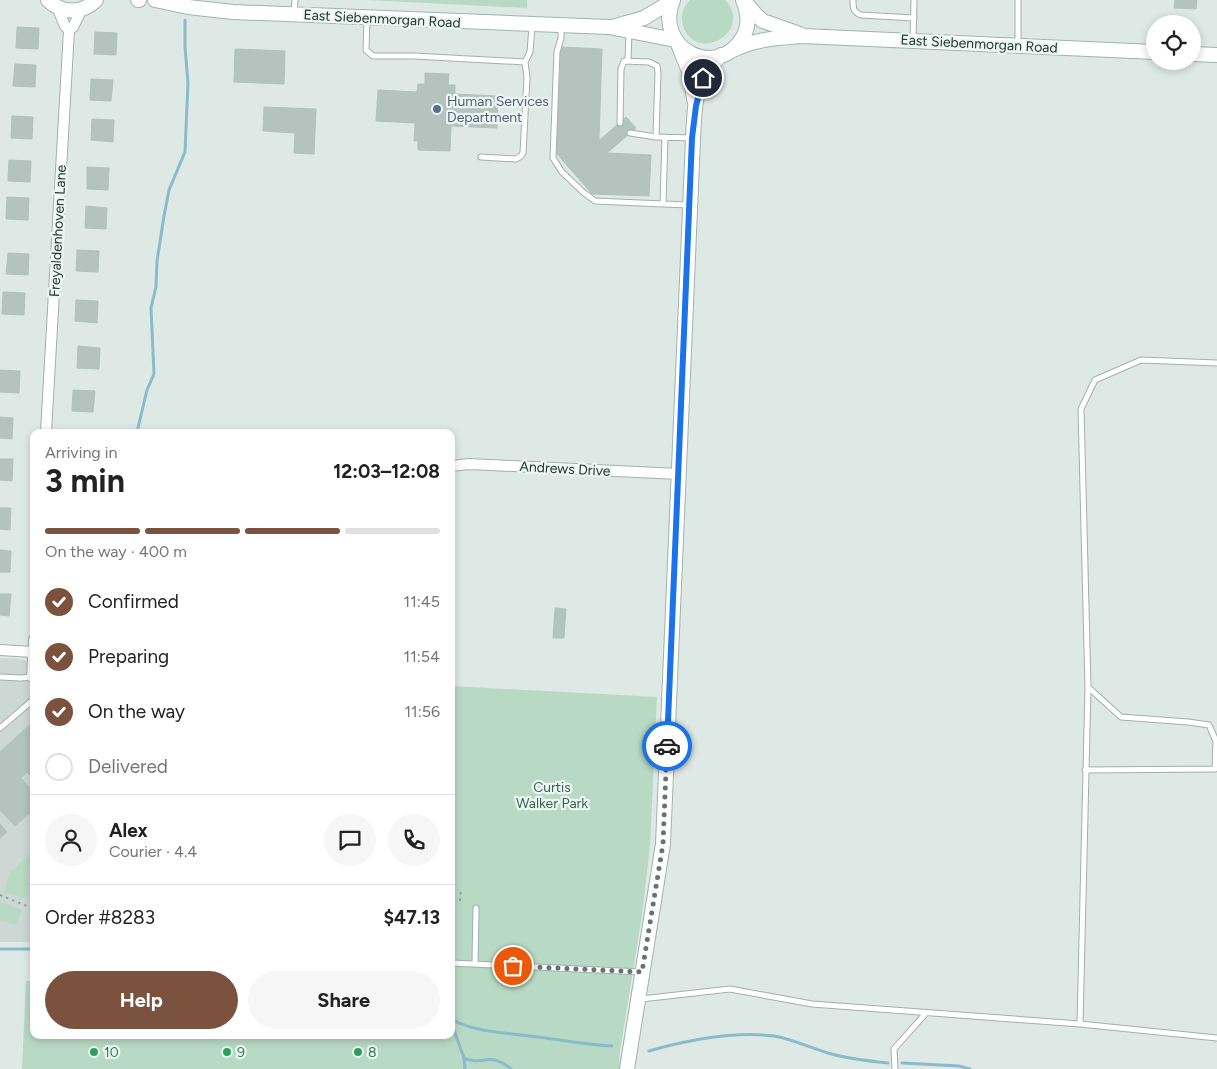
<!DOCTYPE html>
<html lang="en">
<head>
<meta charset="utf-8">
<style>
	body { margin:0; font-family:Figtree,sans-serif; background:#f6f6f6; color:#222; height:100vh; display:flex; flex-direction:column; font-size:19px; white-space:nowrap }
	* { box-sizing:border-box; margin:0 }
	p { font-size:16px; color:#767676 }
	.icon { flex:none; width:28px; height:28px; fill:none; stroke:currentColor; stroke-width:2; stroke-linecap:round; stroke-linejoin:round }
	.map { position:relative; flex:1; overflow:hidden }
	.panel { position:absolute; left:30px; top:429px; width:425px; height:610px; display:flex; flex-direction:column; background:#fff; border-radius:10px; box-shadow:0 2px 8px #0003 }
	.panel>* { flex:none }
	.fabs { position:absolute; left:1146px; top:15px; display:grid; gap:10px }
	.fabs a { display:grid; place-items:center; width:55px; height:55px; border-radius:50%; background:#fff; box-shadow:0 2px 8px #0003; font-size:25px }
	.pin { position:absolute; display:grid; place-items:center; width:42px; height:42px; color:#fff; margin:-21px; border:2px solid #fff; border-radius:50%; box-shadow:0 1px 5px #0007 }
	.courier { position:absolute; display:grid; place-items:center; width:50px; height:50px; margin:-25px; border:4px solid #1a73e8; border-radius:50%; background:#fff; color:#222; box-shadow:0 1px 6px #0007 }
	.overview em { font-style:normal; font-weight:700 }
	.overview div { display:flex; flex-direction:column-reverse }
	.overview { display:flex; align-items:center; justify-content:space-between; height:85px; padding:0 15px }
	h1 { font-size:32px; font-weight:700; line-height:38px }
	.bar { display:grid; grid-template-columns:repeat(4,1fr); gap:8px 5px; align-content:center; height:60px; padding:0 15px }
	.bar i { height:6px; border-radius:4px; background:#e0e0e0 }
	.bar .current { background:#7b523d }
	.bar p { grid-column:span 4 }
	.line { display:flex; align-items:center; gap:12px; padding:0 15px; border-top:1px solid #e0e0e0 }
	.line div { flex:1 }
	.round { display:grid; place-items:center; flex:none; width:52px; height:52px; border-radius:26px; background:#f6f6f6 }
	ol { padding:0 15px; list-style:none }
	li { display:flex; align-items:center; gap:15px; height:55px }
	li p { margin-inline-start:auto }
	li .icon { padding:5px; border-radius:50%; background:#7b523d; color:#fff; stroke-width:4 }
	li:last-child { color:#767676 }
	li i { width:28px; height:28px; border:2px solid #e0e0e0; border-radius:50% }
	.button { display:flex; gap:10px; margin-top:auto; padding:10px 15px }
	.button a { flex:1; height:58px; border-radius:30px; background:#7b523d; color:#fff; font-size:20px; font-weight:700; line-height:58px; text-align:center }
	.button a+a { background:#f6f6f6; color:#222 }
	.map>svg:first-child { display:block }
	.built { fill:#cdd8d4 }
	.green { fill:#b8d9c4 }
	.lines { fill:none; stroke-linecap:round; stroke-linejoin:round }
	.stream { stroke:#89bbcb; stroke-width:3 }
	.building { fill:#b4c3be; stroke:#b1c2bc }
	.lane-casing { stroke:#a2b0ac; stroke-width:7 }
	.street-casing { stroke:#a2b0ac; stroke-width:12 }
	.secondary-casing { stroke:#9fb4ae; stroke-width:16 }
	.path { stroke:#81aaa1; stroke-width:2; stroke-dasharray:2.5 4; stroke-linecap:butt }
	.lane { stroke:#fff; stroke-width:5 }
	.street { stroke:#fff; stroke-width:10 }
	.secondary { stroke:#fff; stroke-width:14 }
	.done { stroke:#637571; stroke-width:5; stroke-dasharray:0 9 }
	.route { stroke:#1a73e8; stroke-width:6 }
	.service-dot { fill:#5c6f8a; stroke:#eef6f3; stroke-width:2 }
	.leisure-dot { fill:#2e9e5b; stroke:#eef6f3; stroke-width:2 }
	.labels { text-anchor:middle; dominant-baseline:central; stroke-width:4.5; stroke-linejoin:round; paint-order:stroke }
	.street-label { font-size:14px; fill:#213733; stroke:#eef6f3 }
	.service-label { font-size:14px; fill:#4e5e75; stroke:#eef6f3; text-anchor:start }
	.park-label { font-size:14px; fill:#2e6b4b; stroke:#eef6f3 }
	.leisure-label { font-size:14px; fill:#27864d; stroke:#eef6f3; text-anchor:start }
</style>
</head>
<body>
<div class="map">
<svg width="1217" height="1069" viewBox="0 0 1217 1069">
	<rect width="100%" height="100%" fill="#dee9e5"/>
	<path class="built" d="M0,658L19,659L34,663V942H0Z"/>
	<path class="green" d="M367,0H527V8Z
		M690,0H725C755,32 694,65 683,25C680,16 683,7 690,0Z
		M451,686L657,697L650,846L642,915L620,1051L619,1069H22L26,981H34V1035H451Z
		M34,849V888L28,897L23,898L4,892L9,874Z
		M0,902L22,910L16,925L0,920Z"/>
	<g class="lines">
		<path class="stream" d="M137,432L147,390L154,374L151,308L156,287L157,261L164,216L169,190L185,152L188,83L185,47V20
			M0,949H34
			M451,1019C475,1033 512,1033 538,1037C563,1040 587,1045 612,1046
			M451,1022L464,1058L465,1069
			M649,1051C686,1040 735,1031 774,1036C792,1039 811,1048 828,1053C848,1059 868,1061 888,1063
			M464,1058C482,1067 488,1050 511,1069
			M902,1063L959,1066L970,1069"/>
	</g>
	<path class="building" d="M1175,0H1197L1196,9L1174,8Z
		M17,27L39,28L38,49L16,48Z
		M95,32L117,33L116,55L94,54Z
		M561,47L602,49L599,139H601L626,117L636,128L607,153L651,155L649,196L592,194L557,154Z
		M235,49L285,51L284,84L234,82Z
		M15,64L36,65L35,87L13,86Z
		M425,73L449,74L448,85H455V94L498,96L497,128L451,126L450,151L418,150V141H414L415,123L376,121L378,90L417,92L418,84H425Z
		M91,79L113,80L111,101L90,100Z
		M264,107L316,109L314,154L294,153L295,133L263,131Z
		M12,116L33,117L32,139L11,138Z
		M92,119L114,120L113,142L91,140Z
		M9,160L31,161L30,182L8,181Z
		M87,167L109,168L108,190L87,189Z
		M7,197L29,198L28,220L6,219Z
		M86,206L107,208L106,229L85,228Z
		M77,250L99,251L98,272L76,271Z
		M8,253L29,254L28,275L6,274Z
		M3,292L25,293L24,315L2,314Z
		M76,300L98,301L97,323L75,321Z
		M78,346L100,348L99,369L77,368Z
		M0,370L20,371L19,393L0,392Z
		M73,390L95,391L93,412L72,411Z
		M0,417L13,418L12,439L0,438Z
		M0,459H13L12,481L0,480Z
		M0,508H11L10,530L0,529Z
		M0,550L11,551L10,572H0Z
		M0,594H11L9,616L0,615Z
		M555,608L566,609L564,638H553Z
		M34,721V779L27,772L21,778L34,793V809L15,826L0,810V752Z
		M0,824L7,832L0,838Z"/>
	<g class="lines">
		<defs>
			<path id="lane" d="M853,0C853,8 853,12 861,15L914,18
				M294,14L295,0
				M367,18L366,50L373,56H414L525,62L530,52L532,26
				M561,27V38L557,52L553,158L562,172L583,192L595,201L663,204
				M913,39L914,0
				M1018,45V0
				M628,61L629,32
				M620,123L621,69L624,61L649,62L657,66L658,73L656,137L692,138
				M630,133L656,137
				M665,137L663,204L689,205
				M481,157L516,159L521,156L523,153L527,77L525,62
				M0,677L21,678L32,677
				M0,728L34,699
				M1085,770L1215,769L1216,741L1209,725L1188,722L1121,717L1088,687
				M451,963L642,972
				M475,964L476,908
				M641,999L730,989L812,1004L1080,1024L1217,1038
				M1080,1024L1088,687L1081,409L1095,380L1141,360L1217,363
				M895,1069L894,1049L926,1013"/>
			<path id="street" d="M57,7L65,26L69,30
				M46,432L69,30L73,27L82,9
				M451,466L469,464L679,474
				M34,640L32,677H34
				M0,650L33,652"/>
			<path id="secondary" d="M48,0C62,14 82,14 96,0
				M138,0H139
				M155,0L188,7L233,12L609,27L675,40
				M673,0C653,49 718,81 743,37C750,25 748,12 743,0
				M745,2L757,16L763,21L800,34
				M612,27L644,18L672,1
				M678,44L689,71L695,103
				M731,51C754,39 777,38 803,36L1155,52
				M1192,54L1217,55
				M627,1069L663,844L693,139C694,119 694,95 704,77C708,68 715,62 721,55"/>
		</defs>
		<use href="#lane" class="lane-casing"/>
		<use href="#street" class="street-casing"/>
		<use href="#secondary" class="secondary-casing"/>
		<path class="path" d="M0,895L34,909
			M460,901L461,890"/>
		<use href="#lane" class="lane"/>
		<use href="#street" class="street"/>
		<use href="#secondary" class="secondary"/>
	</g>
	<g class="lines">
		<path class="done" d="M513,966L642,972L663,844L667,746"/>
		<path class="route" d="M667,746L692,138L696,106L703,78"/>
	</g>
	<circle class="service-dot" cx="437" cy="109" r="5"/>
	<g class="leisure-dot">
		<circle cx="94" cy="1052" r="5"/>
		<circle cx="227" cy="1052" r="5"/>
		<circle cx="358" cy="1052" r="5"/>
	</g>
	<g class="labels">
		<g class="street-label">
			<text transform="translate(382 19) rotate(3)">East Siebenmorgan Road</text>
			<text transform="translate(979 44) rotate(3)">East Siebenmorgan Road</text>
			<text transform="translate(58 231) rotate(-87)">Freyaldenhoven Lane</text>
			<text transform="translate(565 469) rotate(3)">Andrews Drive</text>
		</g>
		<g class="service-label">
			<text x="447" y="101">Human Services<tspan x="447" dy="16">Department</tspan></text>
		</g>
		<g class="park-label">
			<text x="552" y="787">Curtis<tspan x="552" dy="16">Walker Park</tspan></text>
		</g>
		<g class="leisure-label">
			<text x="104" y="1052">10</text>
			<text x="237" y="1052">9</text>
			<text x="368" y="1052">8</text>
		</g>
	</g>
</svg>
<div class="fabs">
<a><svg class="icon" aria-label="locate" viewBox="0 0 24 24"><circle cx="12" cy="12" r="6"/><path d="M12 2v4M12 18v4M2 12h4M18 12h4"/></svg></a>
</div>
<div class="pin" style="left:513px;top:966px;background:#ea580c"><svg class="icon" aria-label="bag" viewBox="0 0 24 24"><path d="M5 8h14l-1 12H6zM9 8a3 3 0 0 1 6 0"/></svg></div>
<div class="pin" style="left:703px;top:78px;background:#1f2937"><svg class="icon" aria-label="home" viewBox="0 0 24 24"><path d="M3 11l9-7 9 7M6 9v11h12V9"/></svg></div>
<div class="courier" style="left:667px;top:746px"><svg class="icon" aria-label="car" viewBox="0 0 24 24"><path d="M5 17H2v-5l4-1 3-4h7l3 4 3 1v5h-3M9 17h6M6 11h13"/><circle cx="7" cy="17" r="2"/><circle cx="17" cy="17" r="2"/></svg></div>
<section class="panel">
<div class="overview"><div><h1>3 min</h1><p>Arriving in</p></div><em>12:03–12:08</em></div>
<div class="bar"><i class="current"></i><i class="current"></i><i class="current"></i><i></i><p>On the way · 400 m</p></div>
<ol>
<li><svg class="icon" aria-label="check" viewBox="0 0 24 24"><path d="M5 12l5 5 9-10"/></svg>Confirmed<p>11:45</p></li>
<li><svg class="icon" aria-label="check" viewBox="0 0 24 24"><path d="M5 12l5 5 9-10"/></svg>Preparing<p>11:54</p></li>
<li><svg class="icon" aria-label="check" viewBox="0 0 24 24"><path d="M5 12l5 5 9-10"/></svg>On the way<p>11:56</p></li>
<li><i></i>Delivered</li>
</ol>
<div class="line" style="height:90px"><a class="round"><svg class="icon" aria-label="person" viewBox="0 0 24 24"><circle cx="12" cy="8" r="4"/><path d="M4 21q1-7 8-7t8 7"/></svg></a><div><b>Alex</b><p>Courier · 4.4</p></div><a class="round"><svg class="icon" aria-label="chat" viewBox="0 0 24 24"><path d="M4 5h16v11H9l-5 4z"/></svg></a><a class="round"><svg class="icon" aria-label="phone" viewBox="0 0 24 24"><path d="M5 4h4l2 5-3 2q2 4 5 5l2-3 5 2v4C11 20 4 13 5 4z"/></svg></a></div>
<div class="line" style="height:65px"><div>Order #8283</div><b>$47.13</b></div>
<div class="button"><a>Help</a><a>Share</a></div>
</section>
</div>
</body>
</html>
